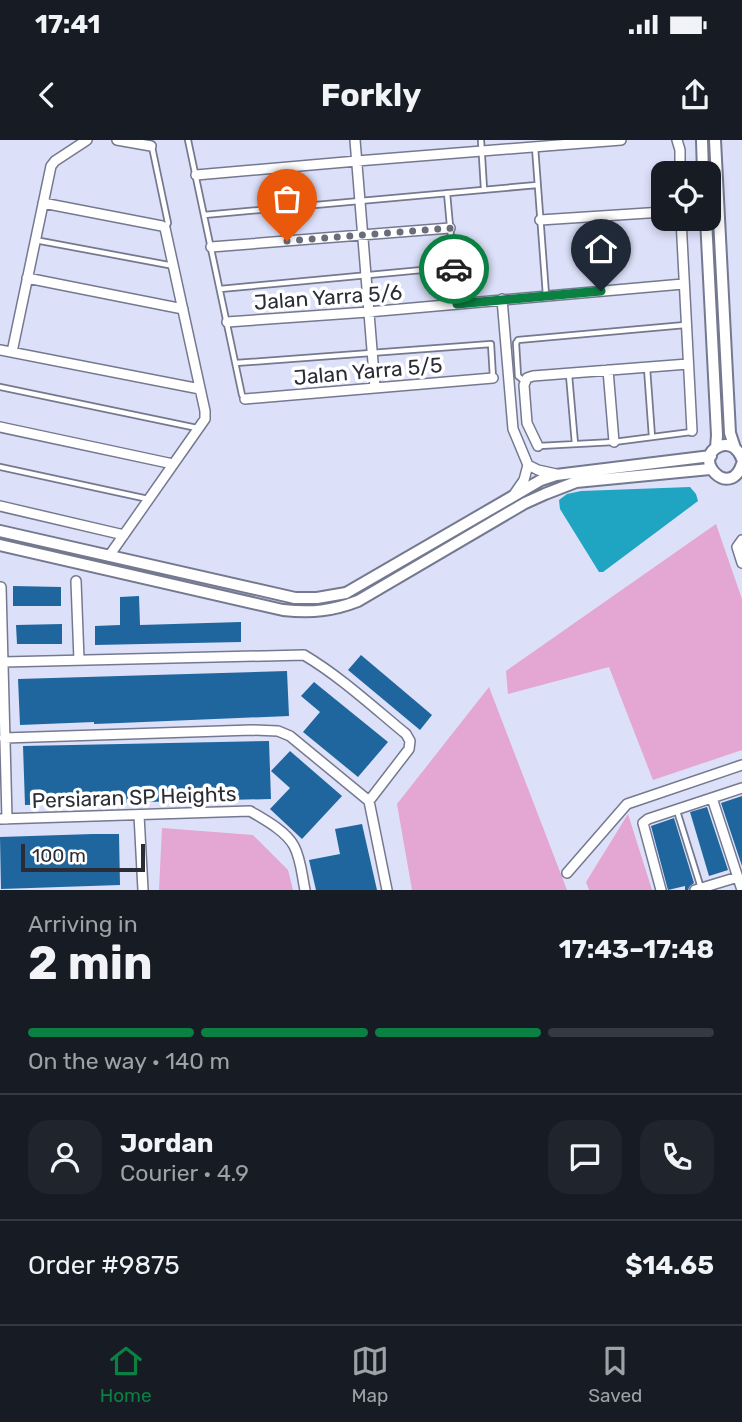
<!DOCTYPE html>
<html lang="en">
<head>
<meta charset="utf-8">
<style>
	body { margin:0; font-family:Rubik,sans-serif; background:#20242c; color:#f1f3f6; height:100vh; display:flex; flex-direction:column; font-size:26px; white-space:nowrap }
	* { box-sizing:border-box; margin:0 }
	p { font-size:23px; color:#9ea1a6 }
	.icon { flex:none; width:38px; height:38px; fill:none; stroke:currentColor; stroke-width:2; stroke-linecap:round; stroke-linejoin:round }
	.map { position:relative; height:750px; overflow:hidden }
	.drawer { display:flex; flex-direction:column; background:#171b24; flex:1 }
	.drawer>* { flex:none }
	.tools { position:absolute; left:651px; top:21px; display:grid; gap:14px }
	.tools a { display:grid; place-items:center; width:70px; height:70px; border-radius:14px; background:#171b24; box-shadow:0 4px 10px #0003; font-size:35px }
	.scale { position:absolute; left:21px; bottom:18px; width:124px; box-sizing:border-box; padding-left:7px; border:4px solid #2b2d36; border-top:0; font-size:19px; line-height:24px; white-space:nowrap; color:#2b2d36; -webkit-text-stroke:5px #fff; paint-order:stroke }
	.pin { position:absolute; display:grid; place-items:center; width:60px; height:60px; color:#fff; margin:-72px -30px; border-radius:50% 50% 50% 0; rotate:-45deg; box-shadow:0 0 7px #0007 }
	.pin .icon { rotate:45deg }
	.courier { position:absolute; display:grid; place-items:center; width:70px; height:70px; margin:-35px; border:5px solid #0b8043; border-radius:50%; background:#fff; color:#222; box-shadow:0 2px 9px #0007 }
	.head em { font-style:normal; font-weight:700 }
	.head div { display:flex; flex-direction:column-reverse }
	.head { display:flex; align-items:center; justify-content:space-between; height:119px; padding:0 28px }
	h1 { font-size:46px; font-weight:700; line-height:52px }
	.bar { display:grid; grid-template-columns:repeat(4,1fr); gap:10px 7px; align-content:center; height:84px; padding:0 28px }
	.bar i { height:9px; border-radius:5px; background:#363941 }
	.bar .active { background:#0b8043 }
	.bar p { grid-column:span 4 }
	.line { display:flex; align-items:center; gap:18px; padding:0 28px; border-top:2px solid #363941 }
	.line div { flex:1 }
	.round { display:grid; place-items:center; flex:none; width:74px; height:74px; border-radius:21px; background:#20242c }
	.status { display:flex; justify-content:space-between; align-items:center; height:49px; padding:0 35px; background:#171b24; direction:ltr }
	.status svg { height:19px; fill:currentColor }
	header { display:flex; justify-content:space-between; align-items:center; height:91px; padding:0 28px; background:#171b24; font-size:32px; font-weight:700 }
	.menu { display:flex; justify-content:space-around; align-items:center; height:98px; border-top:2px solid #363941; background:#171b24; font-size:19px; color:#9ea1a6 }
	.menu a { display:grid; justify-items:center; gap:4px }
	.menu .active { color:#0b8043 }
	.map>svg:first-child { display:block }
	.green { fill:#e4a6d2 }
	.water { fill:#1fa5c2 }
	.building { fill:#1f669e }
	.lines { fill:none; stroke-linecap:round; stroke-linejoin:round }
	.service-casing { stroke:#75798f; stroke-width:8 }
	.minor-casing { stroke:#75798f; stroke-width:12 }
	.tertiary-casing { stroke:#75798f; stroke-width:14 }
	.service { stroke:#fff; stroke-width:4.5 }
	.minor { stroke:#fff; stroke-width:9 }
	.tertiary { stroke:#fff; stroke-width:10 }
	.done { stroke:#696c7a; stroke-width:7; stroke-dasharray:0 12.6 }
	.route { stroke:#0b8043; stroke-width:9 }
	.labels { text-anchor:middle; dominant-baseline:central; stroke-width:7; stroke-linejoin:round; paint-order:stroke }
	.street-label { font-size:21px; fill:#2b2d36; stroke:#fff }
</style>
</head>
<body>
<div class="status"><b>17:41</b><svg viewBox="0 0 49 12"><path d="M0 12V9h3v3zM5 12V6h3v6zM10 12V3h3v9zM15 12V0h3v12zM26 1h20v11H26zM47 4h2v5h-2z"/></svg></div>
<header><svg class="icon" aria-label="back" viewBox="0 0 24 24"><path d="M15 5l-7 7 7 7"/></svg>Forkly<svg class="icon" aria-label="share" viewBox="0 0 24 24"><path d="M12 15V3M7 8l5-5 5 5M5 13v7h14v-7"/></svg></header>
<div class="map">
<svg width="742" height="750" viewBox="0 0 742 750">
	<rect width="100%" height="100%" fill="#dce0f9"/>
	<path class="green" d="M716,384L742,459V610L653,640L609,527L508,554L506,531Z
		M489,547L567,750H412L397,664Z
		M628,674L652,750H589L586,742Z
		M162,688L253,695L288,730L293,750H159Z"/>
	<path class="water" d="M690,347L696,354L698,361L603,432H599L560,369L559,360L567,354L581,351Z"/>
	<path class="building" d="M13,446L61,447V466H13Z
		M139,456L140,485L241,482V502L95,505V486L120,485V457Z
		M62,484V504H17L16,485Z
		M361,515L432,575L420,590L348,530Z
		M287,531L289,576L120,583L94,584V582L20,585L18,539Z
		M314,542L388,602L358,637L303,592L320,572L301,556Z
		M269,601L271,659L25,665L23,606Z
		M290,611L342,656L302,699L270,669L290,648L271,631Z
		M742,656V726L721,663Z
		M707,667L728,730L709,736L690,672Z
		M674,678L694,743L690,746L688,750H685V746L668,750L651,686Z
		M362,684L377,750H316L309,720L340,714L335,689Z
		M93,694H119L120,745L1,749L0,697Z"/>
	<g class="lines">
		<defs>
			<path id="service" d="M188,0L242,255L245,259
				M481,0L484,49
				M152,7L168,83L166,87
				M535,7L546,155
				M447,53L457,163
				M204,75L537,45
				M35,100L174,126
				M220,149L454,127
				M236,223L491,204L493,238
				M647,228L652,297
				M569,235L575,304
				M524,241L518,236L516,203L518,200L685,185
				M0,247L197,288
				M539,306L614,302L691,292
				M0,327L148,359
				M677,671L701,748"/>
			<path id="minor" d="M117,0L151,6
				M355,0L375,247
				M677,0L680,10V33
				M196,35L357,21L621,0
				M43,63L162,86L165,88L205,271V279L109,416
				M681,79L692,291
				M540,80L663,72
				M211,107L450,88
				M27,138L183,169
				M502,159L513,289L528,325L524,340L515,353
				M227,182L368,172L683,144
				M0,210L200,249
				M12,212L51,26L55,21L87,0
				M608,230L614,302
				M245,259L493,238
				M0,287L173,324
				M538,306L527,283L524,245L527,238L533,236L688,224
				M528,325L538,330L556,334
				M0,366L124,395
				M742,400L737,407L742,423
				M76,441L79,520
				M1,447L7,679
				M3,522L304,515C341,537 373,567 406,594L410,601L409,609L369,661
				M4,598L252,590L278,591L290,596L369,661L387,750
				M712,658L742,750
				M139,675L143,750
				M0,679L250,671C265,680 286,691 294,706C301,719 302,736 305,750
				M567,733L627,664L742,625
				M661,750L643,683L648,679L742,648
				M695,750L738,737"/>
			<path id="tertiary" d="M702,0L703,33
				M715,0L730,293L735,308
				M706,79L717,295L716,308
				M742,319C739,310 731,302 720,306C690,318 730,361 742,324
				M0,391L295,458H317L346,453L541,340L556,335L711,316
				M0,405L283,470C312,473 332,471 358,461L525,363L545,354L576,342L710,329"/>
		</defs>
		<use href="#service" class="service-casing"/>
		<use href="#minor" class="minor-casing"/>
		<use href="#tertiary" class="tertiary-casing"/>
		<use href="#service" class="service"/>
		<use href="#minor" class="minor"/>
		<use href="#tertiary" class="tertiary"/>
	</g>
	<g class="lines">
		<path class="done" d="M287,101L450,88L454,129"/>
		<path class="route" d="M454,129L457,164L601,151"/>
	</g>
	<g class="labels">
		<g class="street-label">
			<text transform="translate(328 157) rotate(-4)">Jalan Yarra 5/6</text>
			<text transform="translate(368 231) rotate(-5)">Jalan Yarra 5/5</text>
			<text transform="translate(134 657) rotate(-2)">Persiaran SP Heights</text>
		</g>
	</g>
</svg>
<div class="tools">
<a><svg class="icon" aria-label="locate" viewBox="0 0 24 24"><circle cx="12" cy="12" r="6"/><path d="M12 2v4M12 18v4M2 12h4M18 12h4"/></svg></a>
</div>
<div class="scale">100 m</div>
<div class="pin" style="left:287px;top:101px;background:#ea580c"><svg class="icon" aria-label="bag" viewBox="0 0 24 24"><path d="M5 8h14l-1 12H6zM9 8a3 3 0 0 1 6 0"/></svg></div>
<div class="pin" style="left:601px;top:151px;background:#1f2937"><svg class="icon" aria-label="home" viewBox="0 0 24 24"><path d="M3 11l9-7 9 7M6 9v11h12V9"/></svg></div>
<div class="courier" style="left:454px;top:129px"><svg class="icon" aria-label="car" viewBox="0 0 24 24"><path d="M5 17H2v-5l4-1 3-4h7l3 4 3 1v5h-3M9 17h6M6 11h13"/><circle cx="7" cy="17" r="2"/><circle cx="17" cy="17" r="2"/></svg></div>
</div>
<section class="drawer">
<div class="head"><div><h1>2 min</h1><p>Arriving in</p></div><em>17:43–17:48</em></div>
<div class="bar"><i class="active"></i><i class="active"></i><i class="active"></i><i></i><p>On the way · 140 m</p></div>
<div class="line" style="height:126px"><a class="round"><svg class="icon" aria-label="person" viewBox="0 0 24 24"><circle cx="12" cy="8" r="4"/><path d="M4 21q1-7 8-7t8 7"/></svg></a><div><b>Jordan</b><p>Courier · 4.9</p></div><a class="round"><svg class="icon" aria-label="chat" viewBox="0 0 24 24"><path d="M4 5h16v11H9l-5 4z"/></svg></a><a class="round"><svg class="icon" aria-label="phone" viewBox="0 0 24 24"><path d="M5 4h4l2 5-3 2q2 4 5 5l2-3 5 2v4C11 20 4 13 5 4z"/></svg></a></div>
<div class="line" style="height:91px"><div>Order #9875</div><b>$14.65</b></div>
</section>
<nav class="menu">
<a class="active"><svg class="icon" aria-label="home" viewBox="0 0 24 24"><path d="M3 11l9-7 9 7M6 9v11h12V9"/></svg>Home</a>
<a><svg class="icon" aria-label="map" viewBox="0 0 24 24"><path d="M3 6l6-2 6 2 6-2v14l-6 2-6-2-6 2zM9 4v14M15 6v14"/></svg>Map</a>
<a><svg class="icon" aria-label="saved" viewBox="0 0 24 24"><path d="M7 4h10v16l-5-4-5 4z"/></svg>Saved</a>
</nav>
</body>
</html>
